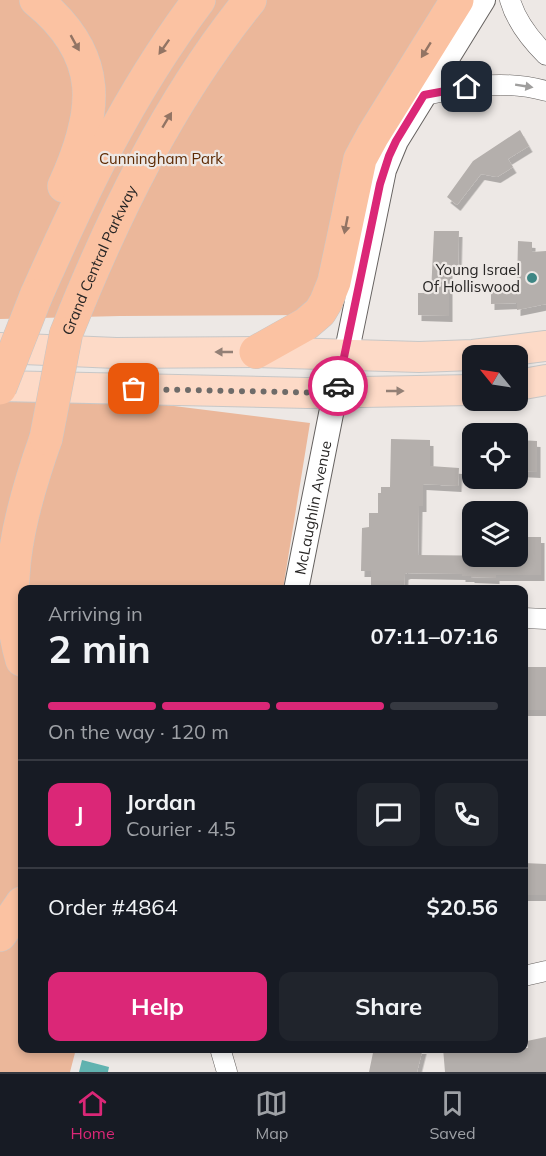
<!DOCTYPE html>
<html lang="en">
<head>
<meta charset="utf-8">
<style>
	body { margin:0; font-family:Mulish,sans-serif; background:#20242c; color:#f1f3f6; height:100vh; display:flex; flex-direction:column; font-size:22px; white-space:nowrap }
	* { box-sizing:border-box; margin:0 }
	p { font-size:20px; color:#9ea1a6 }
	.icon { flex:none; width:33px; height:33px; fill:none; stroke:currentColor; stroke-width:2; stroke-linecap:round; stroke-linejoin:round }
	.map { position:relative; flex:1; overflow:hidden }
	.details { position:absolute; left:18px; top:585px; width:510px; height:468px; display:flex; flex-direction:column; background:#171b24; border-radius:12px; box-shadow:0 3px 9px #0003 }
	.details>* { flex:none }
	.needle { width:39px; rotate:300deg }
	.controls { position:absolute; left:462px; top:345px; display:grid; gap:12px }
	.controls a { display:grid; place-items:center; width:66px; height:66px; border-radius:12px; background:#171b24; box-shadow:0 3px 9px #0003; font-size:30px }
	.pin { position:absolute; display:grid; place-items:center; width:51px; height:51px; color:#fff; margin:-26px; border-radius:12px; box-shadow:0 3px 9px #0006 }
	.courier { position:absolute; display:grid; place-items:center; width:60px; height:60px; margin:-30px; border:4px solid #db2777; border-radius:50%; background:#fff; color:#222; box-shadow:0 2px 8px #0007 }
	.overview em { font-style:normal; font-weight:700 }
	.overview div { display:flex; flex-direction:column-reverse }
	.overview { display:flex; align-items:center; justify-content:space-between; height:102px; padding:0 30px }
	h1 { font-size:39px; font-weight:700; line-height:45px }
	.bar { display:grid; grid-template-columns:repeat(4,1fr); gap:9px 6px; align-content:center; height:72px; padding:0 30px }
	.bar i { height:8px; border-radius:4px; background:#363941 }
	.bar .current { background:#db2777 }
	.bar p { grid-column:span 4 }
	.line { display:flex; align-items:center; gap:15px; padding:0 30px; border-top:2px solid #363941 }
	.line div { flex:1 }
	.round { display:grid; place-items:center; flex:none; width:63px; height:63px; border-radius:12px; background:#20242c }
	.button { display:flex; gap:12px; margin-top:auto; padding:12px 30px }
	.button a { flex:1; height:69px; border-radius:12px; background:#db2777; color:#fff; font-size:24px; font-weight:700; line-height:69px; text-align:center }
	.button a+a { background:#20242c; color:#f1f3f6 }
	.tabs { display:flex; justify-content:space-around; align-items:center; height:84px; border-top:2px solid #363941; background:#171b24; font-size:16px; color:#9ea1a6 }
	.tabs a { display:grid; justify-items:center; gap:3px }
	.tabs .current { color:#db2777 }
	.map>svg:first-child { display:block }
	.green { fill:#ebb79a }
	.water { fill:#61b3b0 }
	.building { fill:#b4afac; filter:url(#shadow) }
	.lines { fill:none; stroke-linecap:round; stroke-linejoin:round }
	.minor-casing { stroke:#666260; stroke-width:21 }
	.tertiary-casing { stroke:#666260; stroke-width:26 }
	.primary-casing { stroke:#c7c7c7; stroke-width:32 }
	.motorway-casing { stroke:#c7c7c7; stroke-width:34 }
	.minor { stroke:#fff; stroke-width:20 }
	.tertiary { stroke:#fff; stroke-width:24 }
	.primary { stroke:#fddac7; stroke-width:30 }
	.motorway { stroke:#fbc2a2; stroke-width:33 }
	.motorway-bridge-casing { stroke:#c7c7c7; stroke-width:34; stroke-linecap:butt }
	.motorway-bridge { stroke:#fbc2a2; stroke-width:33 }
	.oneway { fill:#927464 }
	.oneway2 { fill:#9f9e9d }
	.oneway3 { fill:#938076 }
	.done { stroke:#6e6b69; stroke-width:6; stroke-dasharray:0 10.8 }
	.route { stroke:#db2777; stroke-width:8 }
	.poi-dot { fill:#3e8684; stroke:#ede8e5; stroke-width:2 }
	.labels { text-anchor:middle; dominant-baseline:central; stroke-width:4.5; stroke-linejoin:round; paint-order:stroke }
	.park-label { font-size:15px; fill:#5e2b04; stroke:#ede8e5 }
	.street-label { font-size:15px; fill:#292726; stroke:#ede8e5 }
	.poi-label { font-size:15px; fill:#292726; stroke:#ede8e5; text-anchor:end }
</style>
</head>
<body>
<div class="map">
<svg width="546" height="1072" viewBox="0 0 546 1072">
	<defs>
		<filter id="shadow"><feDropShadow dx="3.5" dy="6" stdDeviation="0" flood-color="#0004"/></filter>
	</defs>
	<rect width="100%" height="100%" fill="#ede8e5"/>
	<path class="green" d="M0,0H442L312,315L120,316L0,319Z
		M0,393L78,394L310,423L283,589L22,590V1048L76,1049L70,1072H0Z"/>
	<path class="water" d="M82,1060L109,1067L108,1072H79Z"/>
	<path class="building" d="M520,130L529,146L508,159L513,167L497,177L481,174L457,205L447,197L473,161Z
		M434,231H459L458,268H449V316L418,315V293H431Z
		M518,241L532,242V252L546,251V304L517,310V303L491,304V286L517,285Z
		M391,439L430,440V466L459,468L458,486L423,484V506H419L418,555L518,556L523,555L525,537H541V575H496V578L471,577V576H462V574L407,573L405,574L404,589L371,588V571H361L362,528L369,527V513H378V493H381V487H390Z
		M518,440L537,441V472L518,471Z
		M524,667H546V710H524Z
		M524,863L546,864V895H524Z
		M546,1037V1072H445L443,1048H528L527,1041Z
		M374,1048H423L417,1072H369Z"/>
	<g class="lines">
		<defs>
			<path id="minor" d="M510,0C516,21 531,40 546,55
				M424,95C466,87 504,79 546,91
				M524,618L546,619
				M524,976L546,971
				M220,1048L227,1072"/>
			<g id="tertiary">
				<path id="s1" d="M296,590L331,414L346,355L384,170L396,141L483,0"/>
			</g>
			<path id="primary" d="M0,348L116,353L256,352L419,357L473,355L546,346
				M518,385L546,380
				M0,386L307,393L472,390"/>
			<g id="motorway">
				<path d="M36,0C105,56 98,112 64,186"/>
				<path d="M36,296C83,190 129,93 199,0"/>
				<path id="s2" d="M66,334C113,216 169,100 250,0"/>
				<path d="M256,352L306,324L320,312L326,302L334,282L360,159L373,135L457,0"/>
				<path d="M22,660C0,586 20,511 46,438"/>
				<path d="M0,935L22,903"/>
			</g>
		</defs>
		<use href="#minor" class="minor-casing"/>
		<use href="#tertiary" class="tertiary-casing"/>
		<use href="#primary" class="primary-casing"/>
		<use href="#motorway" class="motorway-casing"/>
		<use href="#minor" class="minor"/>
		<use href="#tertiary" class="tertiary"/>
		<use href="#primary" class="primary"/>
		<use href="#motorway" class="motorway"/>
		<defs>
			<path id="motorway-bridge" d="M0,388L36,296
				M46,438L66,334"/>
		</defs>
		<use href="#motorway-bridge" class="motorway-bridge-casing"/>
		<use href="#motorway-bridge" class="motorway-bridge"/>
	</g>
	<defs><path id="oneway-solid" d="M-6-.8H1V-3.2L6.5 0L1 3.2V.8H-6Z" transform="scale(1.5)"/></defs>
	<g class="oneway">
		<use href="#oneway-solid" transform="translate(75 43) rotate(61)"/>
		<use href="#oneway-solid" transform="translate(164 47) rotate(125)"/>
		<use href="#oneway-solid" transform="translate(426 50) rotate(122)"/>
		<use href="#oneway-solid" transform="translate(167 120) rotate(-59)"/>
		<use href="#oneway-solid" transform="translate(346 225) rotate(101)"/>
	</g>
	<use class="oneway2" href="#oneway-solid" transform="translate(524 86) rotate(9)"/>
	<g class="oneway3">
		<use href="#oneway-solid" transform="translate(224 352) rotate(180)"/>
		<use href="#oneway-solid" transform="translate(395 391)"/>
	</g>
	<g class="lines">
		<path class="done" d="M134,389L336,393L338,386"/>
		<path class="route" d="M338,386L380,184L389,156L396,141L424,95L467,87"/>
	</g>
	<circle class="poi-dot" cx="532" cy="278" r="6"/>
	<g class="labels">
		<g class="park-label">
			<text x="161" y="158">Cunningham Park</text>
		</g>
		<g class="street-label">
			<text stroke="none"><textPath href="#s2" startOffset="81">Grand Central Parkway</textPath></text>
			<text stroke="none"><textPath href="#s1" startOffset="84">McLaughlin Avenue</textPath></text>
		</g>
		<g class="poi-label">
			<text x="520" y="269">Young Israel<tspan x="520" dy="17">Of Holliswood</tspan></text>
		</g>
	</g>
</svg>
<div class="controls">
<a><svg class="needle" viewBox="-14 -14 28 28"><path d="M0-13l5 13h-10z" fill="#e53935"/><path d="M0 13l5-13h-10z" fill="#9ea1a6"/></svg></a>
<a><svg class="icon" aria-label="locate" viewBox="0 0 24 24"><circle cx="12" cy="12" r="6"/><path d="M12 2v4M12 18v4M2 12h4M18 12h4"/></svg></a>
<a><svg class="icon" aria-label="layers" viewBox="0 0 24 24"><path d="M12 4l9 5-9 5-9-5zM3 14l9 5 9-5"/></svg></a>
</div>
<div class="pin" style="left:134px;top:389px;background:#ea580c"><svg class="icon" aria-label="bag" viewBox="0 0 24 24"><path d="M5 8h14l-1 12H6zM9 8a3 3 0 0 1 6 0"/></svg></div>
<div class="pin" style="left:467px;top:87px;background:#1f2937"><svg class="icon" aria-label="home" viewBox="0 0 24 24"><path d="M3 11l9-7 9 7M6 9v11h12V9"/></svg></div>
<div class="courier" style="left:338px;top:386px"><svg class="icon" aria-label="car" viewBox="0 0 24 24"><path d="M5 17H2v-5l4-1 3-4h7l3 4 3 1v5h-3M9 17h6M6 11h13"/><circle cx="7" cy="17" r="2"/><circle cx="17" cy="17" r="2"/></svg></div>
<section class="details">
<div class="overview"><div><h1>2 min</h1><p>Arriving in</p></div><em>07:11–07:16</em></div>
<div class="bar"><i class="current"></i><i class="current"></i><i class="current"></i><i></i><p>On the way · 120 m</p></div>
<div class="line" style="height:108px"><b class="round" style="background:#db2777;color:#fff">J</b><div><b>Jordan</b><p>Courier · 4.5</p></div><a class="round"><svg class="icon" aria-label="chat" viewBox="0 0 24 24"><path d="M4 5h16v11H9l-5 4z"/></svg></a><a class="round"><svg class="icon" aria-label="phone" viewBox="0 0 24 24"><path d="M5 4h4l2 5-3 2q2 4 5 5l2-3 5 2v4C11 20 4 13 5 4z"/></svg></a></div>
<div class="line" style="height:78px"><div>Order #4864</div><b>$20.56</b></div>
<div class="button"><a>Help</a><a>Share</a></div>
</section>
</div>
<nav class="tabs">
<a class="current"><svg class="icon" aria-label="home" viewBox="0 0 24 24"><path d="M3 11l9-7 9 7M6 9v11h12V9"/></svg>Home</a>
<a><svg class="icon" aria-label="map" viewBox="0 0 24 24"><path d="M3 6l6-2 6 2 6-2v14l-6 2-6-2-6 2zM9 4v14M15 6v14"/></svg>Map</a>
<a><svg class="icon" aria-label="saved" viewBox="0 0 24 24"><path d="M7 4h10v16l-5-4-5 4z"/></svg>Saved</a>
</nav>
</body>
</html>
